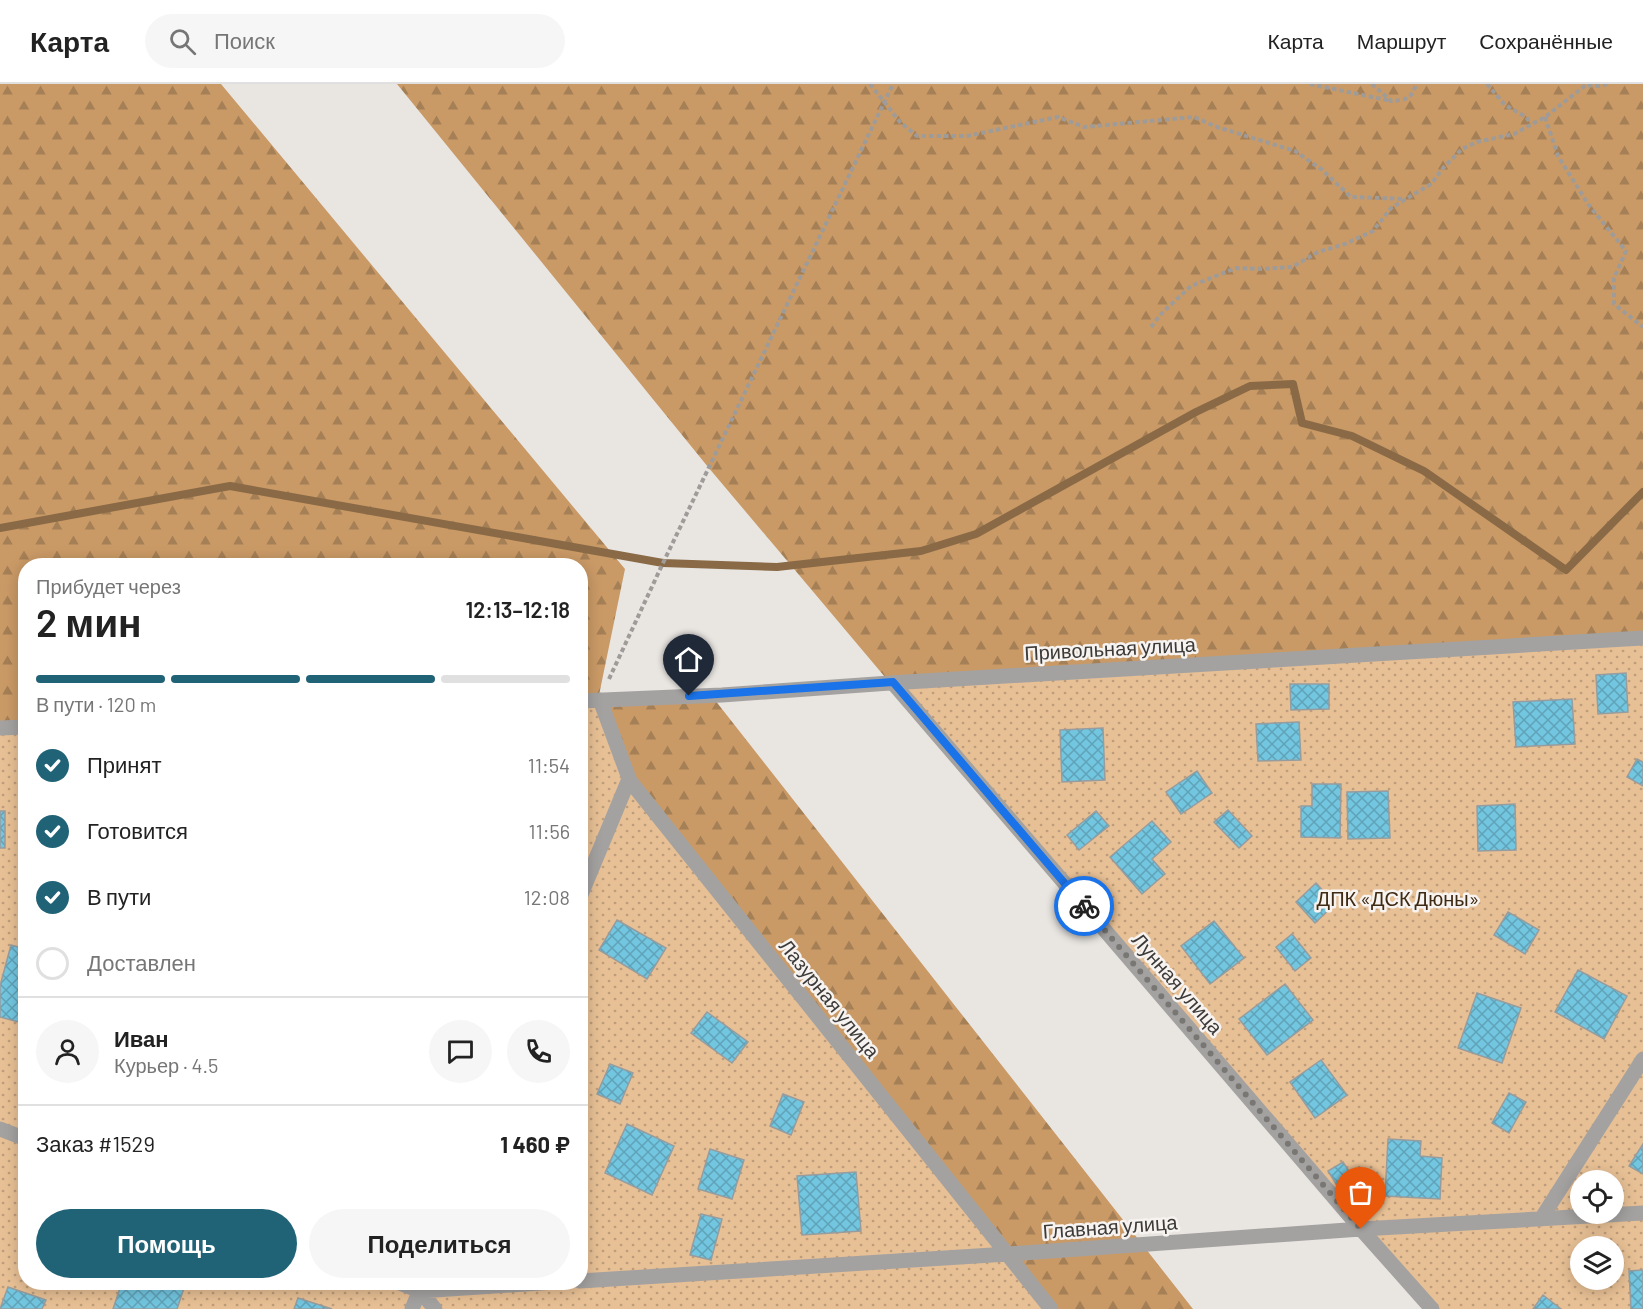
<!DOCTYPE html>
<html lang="ru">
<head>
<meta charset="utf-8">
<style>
	body { margin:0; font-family:Barlow,sans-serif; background:#f6f6f6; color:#222; height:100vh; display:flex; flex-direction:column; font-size:22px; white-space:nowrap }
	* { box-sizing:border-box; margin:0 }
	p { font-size:20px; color:#767676 }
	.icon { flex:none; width:33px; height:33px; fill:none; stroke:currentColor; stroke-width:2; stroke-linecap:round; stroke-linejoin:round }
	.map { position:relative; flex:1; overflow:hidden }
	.side { position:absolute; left:18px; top:474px; width:570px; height:732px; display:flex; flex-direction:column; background:#fff; border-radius:24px; box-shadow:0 3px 15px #0003 }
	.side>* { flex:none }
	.fabs { position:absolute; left:1570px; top:1086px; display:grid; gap:12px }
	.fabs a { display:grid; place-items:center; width:54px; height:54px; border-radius:50%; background:#fff; box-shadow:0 3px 15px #0003; font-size:30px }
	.pin { position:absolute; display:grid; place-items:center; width:51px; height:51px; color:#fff; margin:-62px -26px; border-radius:50% 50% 50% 0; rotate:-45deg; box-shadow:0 0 6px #0007 }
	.pin .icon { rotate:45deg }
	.courier { position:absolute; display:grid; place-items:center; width:60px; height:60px; margin:-30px; border:4px solid #1a73e8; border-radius:50%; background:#fff; color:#222; box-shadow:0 2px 8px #0007 }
	.head em { font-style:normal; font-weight:600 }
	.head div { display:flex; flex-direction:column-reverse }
	.head { display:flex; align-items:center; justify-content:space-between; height:102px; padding:0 18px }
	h1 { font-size:39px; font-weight:600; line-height:45px }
	.bar { display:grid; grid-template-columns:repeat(4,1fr); gap:9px 6px; align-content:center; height:72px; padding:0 18px }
	.bar i { height:8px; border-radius:4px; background:#e0e0e0 }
	.bar .on { background:#216376 }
	.bar p { grid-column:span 4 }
	.line { display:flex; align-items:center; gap:15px; padding:0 18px; border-top:2px solid #e0e0e0 }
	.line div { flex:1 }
	.round { display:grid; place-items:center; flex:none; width:63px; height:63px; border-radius:32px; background:#f6f6f6 }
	ol { padding:0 18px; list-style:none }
	li { display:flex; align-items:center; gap:18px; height:66px }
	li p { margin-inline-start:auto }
	li .icon { padding:6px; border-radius:50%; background:#216376; color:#fff; stroke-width:4 }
	li:last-child { color:#767676 }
	li i { width:33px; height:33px; border:3px solid #e0e0e0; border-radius:50% }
	.button { display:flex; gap:12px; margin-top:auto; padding:12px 18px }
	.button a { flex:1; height:69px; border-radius:36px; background:#216376; color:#fff; font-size:24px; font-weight:600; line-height:69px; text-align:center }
	.button a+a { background:#f6f6f6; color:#222 }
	header { display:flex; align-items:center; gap:36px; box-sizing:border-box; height:84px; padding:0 30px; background:#fff; border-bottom:2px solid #e0e0e0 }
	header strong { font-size:28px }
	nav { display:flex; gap:33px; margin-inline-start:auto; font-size:21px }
	.search { width:420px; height:54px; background:#f6f6f6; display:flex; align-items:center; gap:15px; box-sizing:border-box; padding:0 21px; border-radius:33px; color:#767676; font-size:22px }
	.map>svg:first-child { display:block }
	.forest { fill:url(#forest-firs) }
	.garden { fill:url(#garden-dots); fill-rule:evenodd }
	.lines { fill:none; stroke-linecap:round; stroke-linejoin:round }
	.stream { stroke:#8a6a46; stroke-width:8 }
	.building { fill:url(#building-cross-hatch); stroke:#979c9e; stroke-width:1.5 }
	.path { stroke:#9e9b98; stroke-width:4; stroke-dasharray:4.5 3; stroke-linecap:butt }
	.street { stroke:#a4a2a1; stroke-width:15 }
	.done { stroke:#797774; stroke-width:6; stroke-dasharray:0 10.8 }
	.route { stroke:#1a73e8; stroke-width:8 }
	.labels { text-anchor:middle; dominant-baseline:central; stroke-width:5; stroke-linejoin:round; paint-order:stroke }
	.street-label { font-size:20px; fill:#3c3b39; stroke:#f7f3f0 }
	.park-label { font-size:20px; fill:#3f2a13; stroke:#f7f3f0 }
</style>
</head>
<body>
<header>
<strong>Карта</strong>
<div class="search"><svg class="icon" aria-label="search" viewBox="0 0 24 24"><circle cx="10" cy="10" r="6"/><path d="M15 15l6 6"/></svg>Поиск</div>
<nav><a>Карта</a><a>Маршрут</a><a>Сохранённые</a></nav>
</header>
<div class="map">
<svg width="1643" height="1225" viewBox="0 0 1643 1225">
	<defs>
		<pattern id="forest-firs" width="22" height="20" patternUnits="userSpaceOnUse" patternTransform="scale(1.5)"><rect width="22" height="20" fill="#ca9a66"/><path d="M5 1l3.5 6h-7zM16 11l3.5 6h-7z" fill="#a57f55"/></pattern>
		<pattern id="garden-dots" width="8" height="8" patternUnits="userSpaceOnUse" patternTransform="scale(1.5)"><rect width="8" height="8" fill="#e8c095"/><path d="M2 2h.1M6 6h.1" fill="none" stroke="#bd9d7b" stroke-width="1.8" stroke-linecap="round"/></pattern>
		<pattern id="building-cross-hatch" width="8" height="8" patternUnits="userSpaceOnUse" patternTransform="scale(1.5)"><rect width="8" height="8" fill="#73c6e0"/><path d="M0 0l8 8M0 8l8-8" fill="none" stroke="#60a2b7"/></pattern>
	</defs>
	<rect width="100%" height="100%" fill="#e9e6e2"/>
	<path class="forest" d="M0,0H221L625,485L598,616L711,611L1193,1225H1051L630,697L581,617L580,482H26L25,643L0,644Z
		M397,0H1643V554L890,599L708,383Z"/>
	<path class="garden" d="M1643,554V1225H1434L890,599ZM1581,1096H1614V1130H1581ZM1581,1162H1614V1196H1581Z
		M598,616L630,697L1051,1225H0V644L26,643V1198H580V617Z"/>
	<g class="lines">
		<path class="stream" d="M0,444L230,402L663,479L777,483L921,467L976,450L1196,328L1250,302L1293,300L1302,339L1352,352L1424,387L1566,486L1643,408"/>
	</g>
	<path class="building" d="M1626,589L1628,628L1598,630L1596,591Z
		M1290,600H1329V625L1291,626Z
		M1572,615L1575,660L1516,663L1513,618Z
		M1299,638L1301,676L1258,677L1256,640Z
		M1103,644L1105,696L1062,698L1060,646Z
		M1637,675L1643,678V702L1627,693Z
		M1197,687L1212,709L1181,730L1166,708Z
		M1312,700H1341L1340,754L1301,753V722H1312Z
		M1388,707L1390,754L1348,755L1347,708Z
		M1515,720L1516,766L1478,767L1477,722Z
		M1228,726L1252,752L1239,764L1214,738Z
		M0,727H5V764H0Z
		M1096,727L1109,742L1079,766L1067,751Z
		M1152,737L1171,758L1152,775L1165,790L1142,810L1110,773Z
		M1316,799L1335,820L1315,839L1296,818Z
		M1508,828L1539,846L1525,870L1494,851Z
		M617,836L666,864L647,895L599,866Z
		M1214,837L1244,874L1210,900L1181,862Z
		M1292,850L1311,874L1295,887L1276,863Z
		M11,861L26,865V940L0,933V902Z
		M1578,886L1627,912L1604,955L1555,928Z
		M1285,900L1313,936L1267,971L1239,935Z
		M1477,909L1521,924L1502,979L1458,964Z
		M707,928L748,958L732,979L691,949Z
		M1321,976L1347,1011L1315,1034L1290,998Z
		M610,980L633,989L620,1020L597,1010Z
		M1509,1009L1526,1018L1509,1049L1492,1039Z
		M783,1010L804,1018L791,1051L770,1042Z
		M627,1040L674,1062L652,1111L605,1089Z
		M1388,1055L1421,1057L1420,1072L1442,1074L1440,1115L1385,1112Z
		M1643,1060V1090L1629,1082Z
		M710,1065L744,1076L732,1115L698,1105Z
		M1343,1078L1359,1103L1344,1113L1328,1087Z
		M856,1088L861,1147L802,1151L797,1092Z
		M701,1130L722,1135L711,1176L690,1171Z
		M1643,1186V1225H1631L1629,1187Z
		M122,1198H186L177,1225H113Z
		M8,1203L46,1216L42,1225H0Z
		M1543,1211L1561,1225H1533Z
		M298,1214L332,1225H294Z"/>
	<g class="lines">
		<path class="path" d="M870,0L900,38L917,52H967L1058,33L1084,43L1194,33L1217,43L1295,67L1321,85L1351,113L1406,115
			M1310,0L1391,17
			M1372,0L1391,17C1406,16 1412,15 1416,0
			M1487,0L1505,21L1526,33L1531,40
			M1545,33L1558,72L1588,120L1626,167L1614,194V220L1643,243
			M1151,243L1162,229L1191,202L1236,184L1263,185L1292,183L1318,168L1345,160L1373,147L1391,124L1431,100L1444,83L1462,65L1477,58L1514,50L1545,33L1586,1L1599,2L1608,0
			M609,595L663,479L893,0"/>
		<path class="street" d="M893,599L1361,1145L1432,1225
			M600,616L630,697L1051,1225
			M580,617L722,611L890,599L1643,554
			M0,644L26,643
			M580,813L629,695
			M0,1045L26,1055
			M1541,1135L1643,975
			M580,1197L1008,1170L1361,1145L1643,1129
			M397,1198L420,1207L556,1198
			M420,1207L435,1225
			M412,1225L423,1198"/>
	</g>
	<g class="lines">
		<path class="done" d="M1084,822L1361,1145"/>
		<path class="route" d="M689,612L893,598L1084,822"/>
	</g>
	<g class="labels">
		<g class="street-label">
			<text transform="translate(1110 564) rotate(-3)">Привольная улица</text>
			<text transform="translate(1178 899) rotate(49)">Лунная улица</text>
			<text transform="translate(830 914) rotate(51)">Лазурная улица</text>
			<text transform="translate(1110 1142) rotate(-4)">Главная улица</text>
		</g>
		<g class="park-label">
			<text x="1398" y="814">ДПК «ДСК Дюны»</text>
		</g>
	</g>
</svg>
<div class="fabs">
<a><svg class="icon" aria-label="locate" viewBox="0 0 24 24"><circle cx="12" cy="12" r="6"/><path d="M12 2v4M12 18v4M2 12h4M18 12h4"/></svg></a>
<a><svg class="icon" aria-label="layers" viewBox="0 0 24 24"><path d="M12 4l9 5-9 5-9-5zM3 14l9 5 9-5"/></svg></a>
</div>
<div class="pin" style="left:1361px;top:1145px;background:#ea580c"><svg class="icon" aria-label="bag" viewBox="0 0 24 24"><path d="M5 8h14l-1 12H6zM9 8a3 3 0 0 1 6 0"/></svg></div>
<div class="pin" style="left:689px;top:612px;background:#1f2937"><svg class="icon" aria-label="home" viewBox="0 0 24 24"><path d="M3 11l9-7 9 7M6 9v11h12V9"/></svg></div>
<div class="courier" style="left:1084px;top:822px"><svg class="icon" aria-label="bike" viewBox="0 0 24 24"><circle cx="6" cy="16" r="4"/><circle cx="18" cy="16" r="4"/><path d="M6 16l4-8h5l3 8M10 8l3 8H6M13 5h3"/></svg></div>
<section class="side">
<div class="head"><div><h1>2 мин</h1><p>Прибудет через</p></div><em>12:13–12:18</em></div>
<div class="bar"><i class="on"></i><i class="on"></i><i class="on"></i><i></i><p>В пути · 120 m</p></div>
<ol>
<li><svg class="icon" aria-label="check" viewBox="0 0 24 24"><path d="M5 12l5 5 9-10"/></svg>Принят<p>11:54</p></li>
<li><svg class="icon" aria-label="check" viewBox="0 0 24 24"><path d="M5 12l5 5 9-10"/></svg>Готовится<p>11:56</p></li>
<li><svg class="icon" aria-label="check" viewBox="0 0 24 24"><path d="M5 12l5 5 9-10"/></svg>В пути<p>12:08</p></li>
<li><i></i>Доставлен</li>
</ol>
<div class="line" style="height:108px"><a class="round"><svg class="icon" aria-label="person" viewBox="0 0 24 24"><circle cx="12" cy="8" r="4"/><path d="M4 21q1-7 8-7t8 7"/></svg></a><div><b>Иван</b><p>Курьер · 4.5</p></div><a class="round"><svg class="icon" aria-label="chat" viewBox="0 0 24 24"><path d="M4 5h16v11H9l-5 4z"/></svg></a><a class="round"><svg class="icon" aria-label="phone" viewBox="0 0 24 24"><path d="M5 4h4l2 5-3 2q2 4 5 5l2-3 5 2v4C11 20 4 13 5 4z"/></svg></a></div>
<div class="line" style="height:78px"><div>Заказ #1529</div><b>1 460 ₽</b></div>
<div class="button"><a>Помощь</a><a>Поделиться</a></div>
</section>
</div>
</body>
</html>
